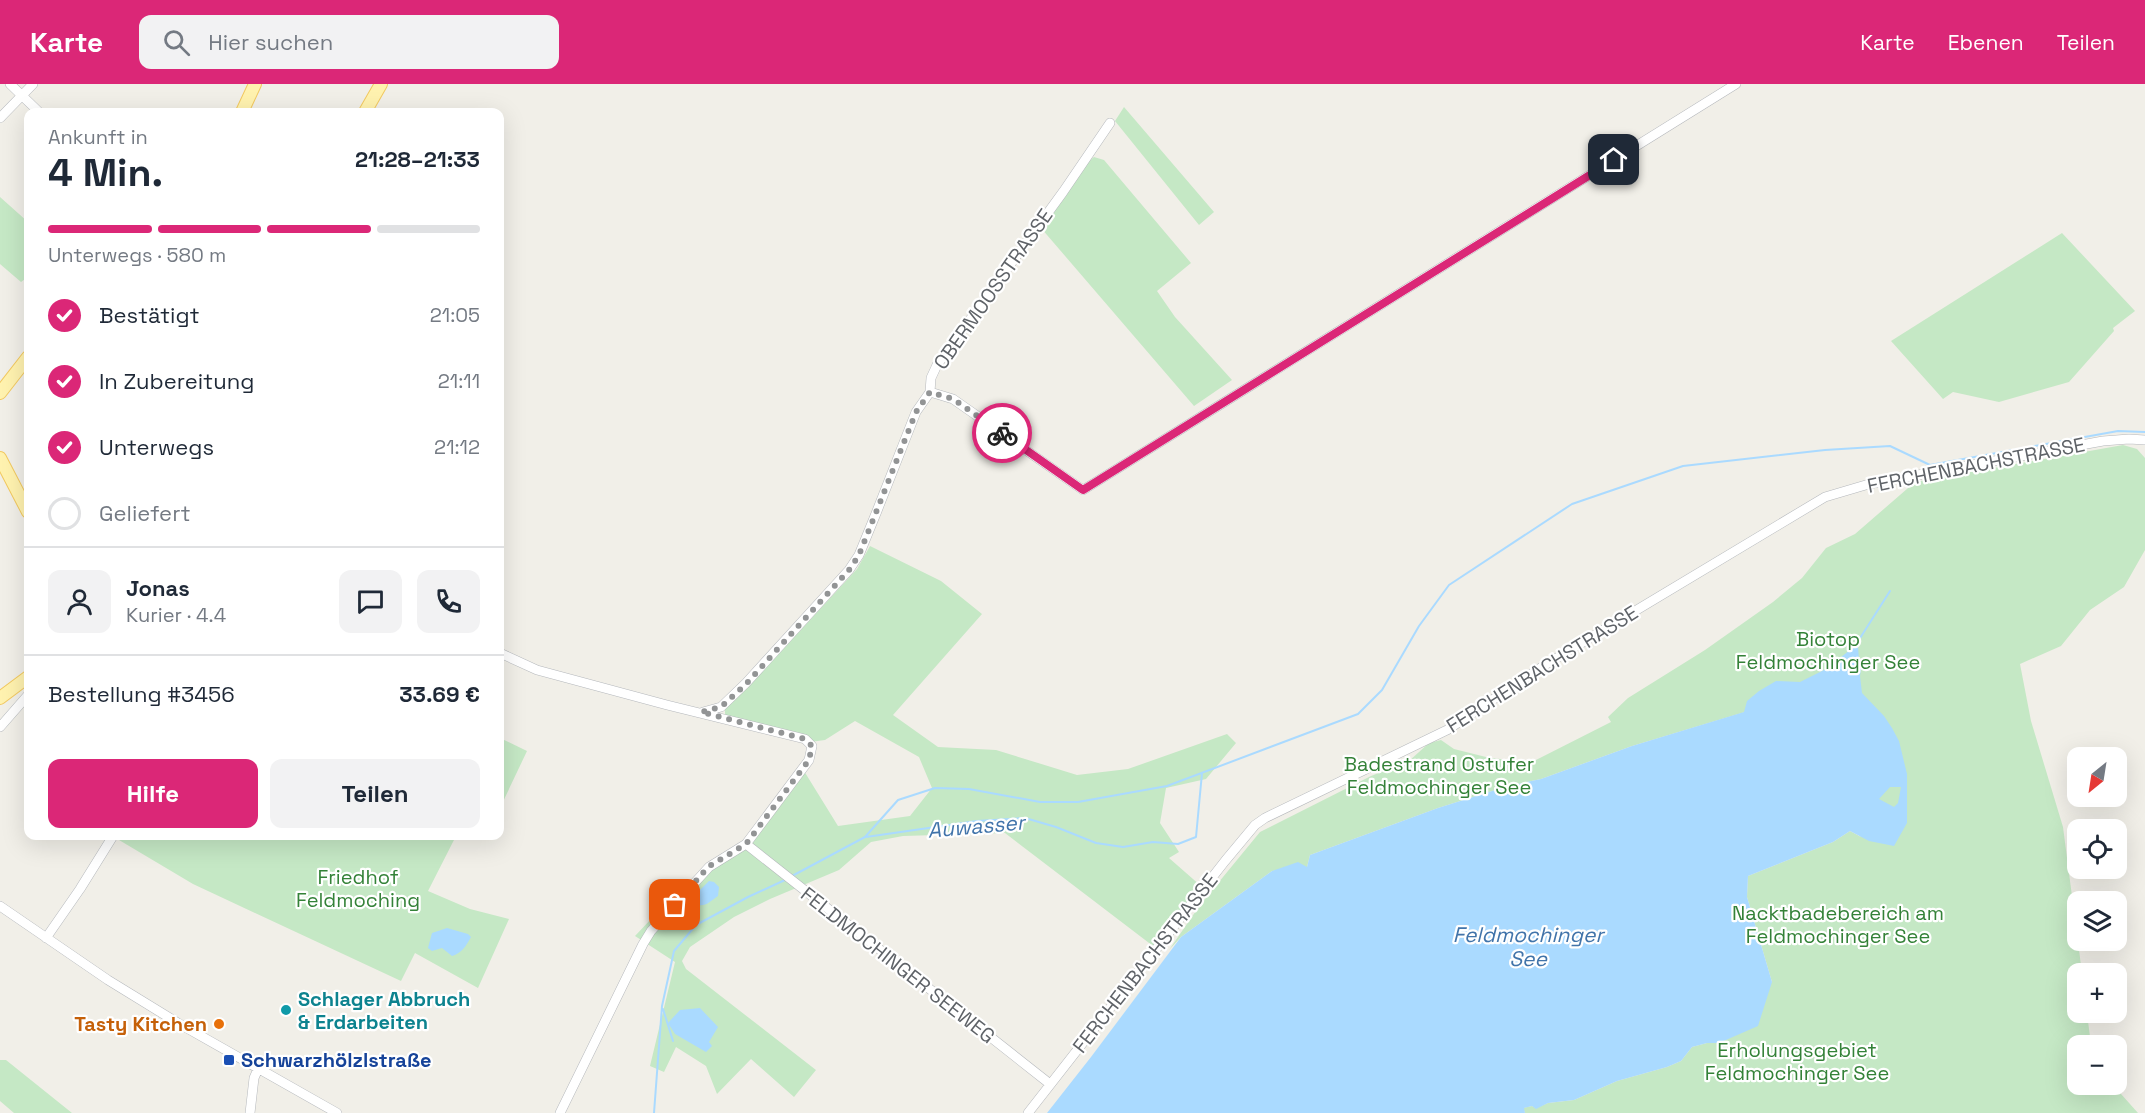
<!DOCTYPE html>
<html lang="de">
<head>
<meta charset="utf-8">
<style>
	body { margin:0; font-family:"Space Grotesk",sans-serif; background:#f2f2f3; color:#1f2937; height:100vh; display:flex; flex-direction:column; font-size:22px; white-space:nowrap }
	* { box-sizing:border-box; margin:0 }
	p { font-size:20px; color:#747a83 }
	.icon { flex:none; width:33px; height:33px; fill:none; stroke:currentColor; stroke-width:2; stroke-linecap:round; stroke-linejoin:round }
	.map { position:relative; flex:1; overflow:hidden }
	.details { position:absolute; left:24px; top:24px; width:480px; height:732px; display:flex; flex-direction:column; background:#fff; border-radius:12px; box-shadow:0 6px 24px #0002 }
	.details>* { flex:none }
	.needle { width:39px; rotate:210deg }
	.controls { position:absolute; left:2067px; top:663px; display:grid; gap:12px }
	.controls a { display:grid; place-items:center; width:60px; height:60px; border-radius:12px; background:#fff; box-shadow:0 6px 24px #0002; font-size:30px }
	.pin { position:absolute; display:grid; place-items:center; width:51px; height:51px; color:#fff; margin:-26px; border-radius:12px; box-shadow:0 3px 9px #0006 }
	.courier { position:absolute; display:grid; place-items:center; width:60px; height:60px; margin:-30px; border:4px solid #db2777; border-radius:50%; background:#fff; color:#222; box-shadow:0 2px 8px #0007 }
	.summary em { font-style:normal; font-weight:800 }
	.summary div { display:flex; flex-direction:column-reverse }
	.summary { display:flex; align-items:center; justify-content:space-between; height:102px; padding:0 24px }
	h1 { font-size:39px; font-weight:800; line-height:45px }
	.bar { display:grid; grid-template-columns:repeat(4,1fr); gap:9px 6px; align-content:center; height:72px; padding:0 24px }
	.bar i { height:8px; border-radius:4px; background:#e0e1e3 }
	.bar .active { background:#db2777 }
	.bar p { grid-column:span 4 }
	.line { display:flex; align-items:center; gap:15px; padding:0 24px; border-top:2px solid #e0e1e3 }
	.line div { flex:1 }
	.round { display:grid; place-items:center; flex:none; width:63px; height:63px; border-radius:12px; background:#f2f2f3 }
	ol { padding:0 24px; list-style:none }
	li { display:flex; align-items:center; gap:18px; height:66px }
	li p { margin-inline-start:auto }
	li .icon { padding:6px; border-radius:50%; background:#db2777; color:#fff; stroke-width:4 }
	li:last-child { color:#747a83 }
	li i { width:33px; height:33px; border:3px solid #e0e1e3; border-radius:50% }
	.action { display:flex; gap:12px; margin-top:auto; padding:12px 24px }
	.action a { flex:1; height:69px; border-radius:12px; background:#db2777; color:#fff; font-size:24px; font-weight:800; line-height:69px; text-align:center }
	.action a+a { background:#f2f2f3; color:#1f2937 }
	header { display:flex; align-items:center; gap:36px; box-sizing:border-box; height:84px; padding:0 30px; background:#db2777; color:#fff }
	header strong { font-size:28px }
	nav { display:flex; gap:33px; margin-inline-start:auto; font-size:21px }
	.search { width:420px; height:54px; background:#f2f2f3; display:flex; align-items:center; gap:15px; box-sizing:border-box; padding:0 21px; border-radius:12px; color:#747a83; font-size:22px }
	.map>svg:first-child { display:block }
	.green { fill:#c5e8c5 }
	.water { fill:#aadaff; fill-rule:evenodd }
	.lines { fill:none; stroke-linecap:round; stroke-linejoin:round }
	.stream { stroke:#aadaff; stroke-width:2 }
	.minor-casing { stroke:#b5b8bc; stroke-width:10 }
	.major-casing { stroke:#f2c960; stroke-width:14 }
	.minor { stroke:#fff; stroke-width:9 }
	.major { stroke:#fff2af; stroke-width:12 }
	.done { stroke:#929495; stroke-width:6; stroke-dasharray:0 10.8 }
	.route { stroke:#db2777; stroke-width:8 }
	.culture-dot { fill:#0f9aa8; stroke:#fff; stroke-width:2 }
	.food-dot { fill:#e8710a; stroke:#fff; stroke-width:2 }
	.transit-dot { fill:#1a4fb4; stroke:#fff; stroke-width:2 }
	.labels { text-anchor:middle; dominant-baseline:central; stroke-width:4.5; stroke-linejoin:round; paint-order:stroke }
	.street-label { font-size:20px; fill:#5f6368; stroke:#fff }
	.park-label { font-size:20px; fill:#348238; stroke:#fff }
	.culture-label { font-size:20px; font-weight:bold; fill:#0d838f; stroke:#fff; text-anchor:start }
	.food-label { font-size:20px; font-weight:bold; fill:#c56008; stroke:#fff; text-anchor:end }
	.transit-label { font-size:20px; font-weight:bold; fill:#164399; stroke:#fff; text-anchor:start }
	.water-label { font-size:21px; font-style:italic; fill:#4174aa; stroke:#fff }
</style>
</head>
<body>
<header>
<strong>Karte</strong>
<div class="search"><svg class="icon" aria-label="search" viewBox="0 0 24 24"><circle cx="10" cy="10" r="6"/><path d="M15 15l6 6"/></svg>Hier suchen</div>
<nav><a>Karte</a><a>Ebenen</a><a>Teilen</a></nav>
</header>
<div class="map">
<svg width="2145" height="1029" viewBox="0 0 2145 1029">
	<rect width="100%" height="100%" fill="#f1efe8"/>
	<path class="green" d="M1124,23L1214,128L1199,141L1115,37Z
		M1094,73L1104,76L1191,179L1157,207L1175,233L1232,296L1194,322L1041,144L1087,79Z
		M0,113L28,138V193L21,198L0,180Z
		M2062,149L2135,227L2113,244L2114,247L2069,298L1999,318L1953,308L1943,315L1891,257Z
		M2123,361L2137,365L2145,374V466L2124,503L2090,526L2061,562L2020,580L2031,637L2063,743L2082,889L2078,890V928L2087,929L2091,961L2078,962V1000L2113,1001L2138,1029H1525L1523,1024L1532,1022L1536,1024L1548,1019L1574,1016L1617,997L1667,983L1681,977L1692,963L1707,959H1719L1772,898L1747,813L1748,792L1833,758L1850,747L1861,753L1745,628L1632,662L1541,695L1508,702L1438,724L1310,771L1307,783L1272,787L1181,853L1169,866L1200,821L1260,748L1371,692L1409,677L1429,659L1441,656L1454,665L1490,674L1532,678L1611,638L1608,633L1628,614L1705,566L1773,518L1802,494L1826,464L1855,450L1915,398Z
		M870,462L941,497L982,530L893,631L938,663L996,666L1077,691L1128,685L1227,650L1236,659L1206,695L1166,704L1160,739L1179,768L1169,774L1201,802L1153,862L1005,749L903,752L871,758L839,786L770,815L734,833L690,863L682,877L686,885L816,986L794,1013L751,975L717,1010L706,982L676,963L664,988L650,982L675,878L635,852L668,817L707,784L746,762L804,687L838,742L910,732L932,704L919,673L855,637L825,656L810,658L725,631V624L751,600L857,485Z
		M500,654L527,667L500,724Z
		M120,752H456L428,807L470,825L509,835L478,904L415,869L401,897L193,800L119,756Z
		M0,976H6L72,1029H14L0,1017Z"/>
	<path class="water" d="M1855,562L1858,563L1859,575L1862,578L1860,592L1862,609L1884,632L1892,644L1899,657L1907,690V739L1894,762L1869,757L1850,747L1833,758L1748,792L1747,813L1772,898L1758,942L1719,959H1707L1692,963L1681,977L1667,983L1617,997L1574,1016L1548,1019L1536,1025L1532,1022L1524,1024L1525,1029H1047L1091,973L1181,853L1272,787L1298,778L1307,783L1310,771L1438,724L1508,702L1541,695L1632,662L1744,628L1747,617L1759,607L1776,597L1800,598L1826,585ZM1890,703H1901L1898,719L1894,723L1879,715Z
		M709,797L714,798L719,803L718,812C707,820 702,826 690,816Z
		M447,844L468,850L471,853C466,862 462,869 452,872L442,864L432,867L428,864L432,849Z
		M700,924L718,943L709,958L712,962L706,968L675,950L668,939L680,926Z"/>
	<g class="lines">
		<path class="stream" d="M1855,562L1890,507
			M866,753L977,737L1025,734L1056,743L1096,759L1123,763L1153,758L1178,760L1196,753L1202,689
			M792,792L865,753L898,716L935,704L969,705L1040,718H1078L1167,702L1358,630L1382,606L1419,542L1449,501L1572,420L1683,382L1825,366L1890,362L1930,381L2118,347L2145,348
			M663,925L673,957
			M654,1029L662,922L674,867L696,841L748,813L785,796"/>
		<defs>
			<path id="minor" d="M10,0L39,28
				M0,34L33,0
				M930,308L953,315L1083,406L1736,0
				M500,569L537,586L667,621L805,655L812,662L809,676L746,760L709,783L651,847L643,860L560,1029
				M703,628L721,623L746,599L849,486L859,471L877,427L916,328L930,308L931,294L937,281L1063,108L1110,39
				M0,643L28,611
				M746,760L1050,1000
				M0,822L108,896L178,939L337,1029
				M46,854L80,805L113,752
				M250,1029L254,994L258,985
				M1028,1029L1225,777L1255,741L1265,734L1447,646L1545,581L1825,413L1869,400L2103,357L2129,355L2145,356"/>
			<path id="major" d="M242,28L255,0
				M365,28L381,0
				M0,309L28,273
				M0,374L28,428
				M0,614L28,593"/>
		</defs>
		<use href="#minor" class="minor-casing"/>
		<use href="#major" class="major-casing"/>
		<use href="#minor" class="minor"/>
		<use href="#major" class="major"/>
	</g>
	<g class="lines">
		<path class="done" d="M675,821L708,783L746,760L809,676L812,662L805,655L701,628L721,623L746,600L849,486L859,471L916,328L930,308L953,315L1002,349"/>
		<path class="route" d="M1002,349L1083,406L1614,76"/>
	</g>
	<circle class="culture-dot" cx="286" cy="926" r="6"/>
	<circle class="food-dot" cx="219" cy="940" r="6"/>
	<rect class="transit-dot" x="223" y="970" width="12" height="12" rx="3"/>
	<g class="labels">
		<g class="street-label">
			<text transform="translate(993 205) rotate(-55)">OBERMOOSSTRASSE</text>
			<text transform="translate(1976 381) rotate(-11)">FERCHENBACHSTRASSE</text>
			<text transform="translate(1542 585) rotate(-32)">FERCHENBACHSTRASSE</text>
			<text transform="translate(1145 879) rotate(-52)">FERCHENBACHSTRASSE</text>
			<text transform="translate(898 881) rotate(38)">FELDMOCHINGER SEEWEG</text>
		</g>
		<g class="park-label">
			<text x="1828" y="555">Biotop<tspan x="1828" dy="23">Feldmochinger See</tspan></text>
			<text x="1439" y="680">Badestrand Ostufer<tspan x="1439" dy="23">Feldmochinger See</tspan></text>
			<text x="358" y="793">Friedhof<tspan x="358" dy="23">Feldmoching</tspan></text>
			<text x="1838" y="829">Nacktbadebereich am<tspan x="1838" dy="23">Feldmochinger See</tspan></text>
			<text x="1797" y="966">Erholungsgebiet<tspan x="1797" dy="23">Feldmochinger See</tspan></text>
		</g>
		<g class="culture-label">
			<text x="298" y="915">Schlager Abbruch<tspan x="298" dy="23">&amp; Erdarbeiten</tspan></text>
		</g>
		<g class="food-label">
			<text x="207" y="940">Tasty Kitchen</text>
		</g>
		<g class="transit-label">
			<text x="241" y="976">Schwarzhölzlstraße</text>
		</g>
		<g class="water-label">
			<text transform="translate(976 742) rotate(-5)">Auwasser</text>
			<text x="1528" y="850">Feldmochinger<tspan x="1528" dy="24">See</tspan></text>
		</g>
	</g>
</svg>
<div class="controls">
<a><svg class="needle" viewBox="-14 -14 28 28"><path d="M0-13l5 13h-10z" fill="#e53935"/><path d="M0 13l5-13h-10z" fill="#747a83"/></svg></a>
<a><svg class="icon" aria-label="locate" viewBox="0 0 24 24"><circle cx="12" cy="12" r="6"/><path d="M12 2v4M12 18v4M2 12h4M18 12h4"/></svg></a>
<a><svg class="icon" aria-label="layers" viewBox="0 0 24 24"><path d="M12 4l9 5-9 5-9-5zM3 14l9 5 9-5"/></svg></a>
<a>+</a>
<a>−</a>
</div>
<div class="pin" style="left:675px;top:821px;background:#ea580c"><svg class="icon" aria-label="bag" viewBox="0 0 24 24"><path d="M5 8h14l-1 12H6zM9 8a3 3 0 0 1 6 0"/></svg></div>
<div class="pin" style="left:1614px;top:76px;background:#1f2937"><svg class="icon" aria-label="home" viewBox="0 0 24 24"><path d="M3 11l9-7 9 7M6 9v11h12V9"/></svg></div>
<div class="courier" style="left:1002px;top:349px"><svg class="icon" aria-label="bike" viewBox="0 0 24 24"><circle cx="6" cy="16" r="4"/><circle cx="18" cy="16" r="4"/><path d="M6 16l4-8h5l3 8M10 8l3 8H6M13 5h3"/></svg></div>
<section class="details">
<div class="summary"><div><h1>4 Min.</h1><p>Ankunft in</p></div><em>21:28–21:33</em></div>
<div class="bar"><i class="active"></i><i class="active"></i><i class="active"></i><i></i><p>Unterwegs · 580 m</p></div>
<ol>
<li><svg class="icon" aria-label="check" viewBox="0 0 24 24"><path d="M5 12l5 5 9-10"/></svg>Bestätigt<p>21:05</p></li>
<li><svg class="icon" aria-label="check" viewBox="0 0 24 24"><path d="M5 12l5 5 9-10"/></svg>In Zubereitung<p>21:11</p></li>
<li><svg class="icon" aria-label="check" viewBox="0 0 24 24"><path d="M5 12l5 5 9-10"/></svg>Unterwegs<p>21:12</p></li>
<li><i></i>Geliefert</li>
</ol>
<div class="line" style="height:108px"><a class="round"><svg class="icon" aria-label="person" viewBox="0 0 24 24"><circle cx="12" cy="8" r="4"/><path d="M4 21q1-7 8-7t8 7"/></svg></a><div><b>Jonas</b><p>Kurier · 4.4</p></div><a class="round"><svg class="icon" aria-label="chat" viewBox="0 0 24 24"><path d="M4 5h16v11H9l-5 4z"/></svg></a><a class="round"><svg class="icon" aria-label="phone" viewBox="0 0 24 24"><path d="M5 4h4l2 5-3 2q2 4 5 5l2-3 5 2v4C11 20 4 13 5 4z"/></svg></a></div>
<div class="line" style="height:78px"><div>Bestellung #3456</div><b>33.69 €</b></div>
<div class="action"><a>Hilfe</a><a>Teilen</a></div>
</section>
</div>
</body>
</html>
